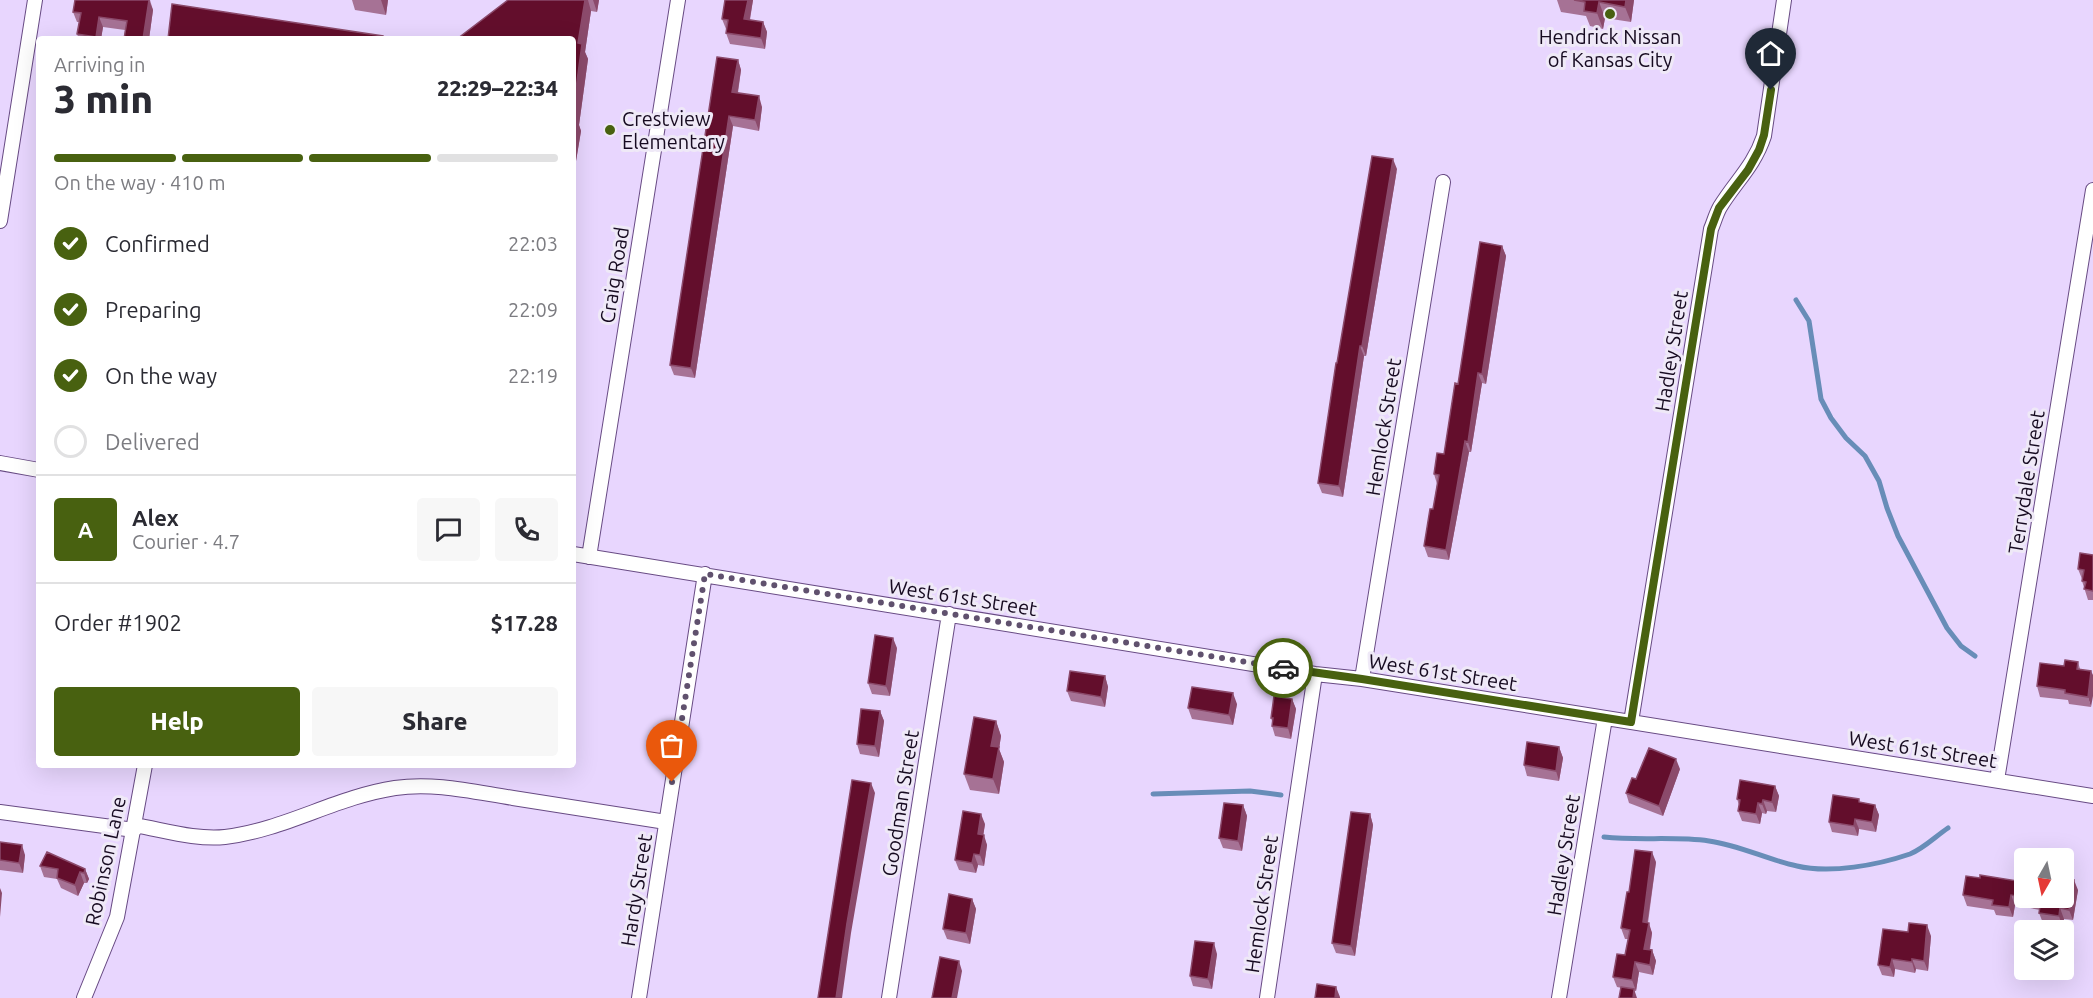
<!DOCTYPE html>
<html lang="en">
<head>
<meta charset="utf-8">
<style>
	body { margin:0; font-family:Ubuntu,sans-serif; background:#f7f7f7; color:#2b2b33; height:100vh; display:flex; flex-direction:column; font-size:22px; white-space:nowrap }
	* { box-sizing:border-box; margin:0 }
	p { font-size:20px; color:#7c7c81 }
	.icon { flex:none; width:33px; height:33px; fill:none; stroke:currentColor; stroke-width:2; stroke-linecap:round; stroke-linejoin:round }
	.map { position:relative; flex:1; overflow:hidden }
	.sheet { position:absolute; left:36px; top:36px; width:540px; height:732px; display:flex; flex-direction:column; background:#fff; border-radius:6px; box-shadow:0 6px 24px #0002 }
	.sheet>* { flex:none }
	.needle { width:39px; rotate:189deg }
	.controls { position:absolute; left:2014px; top:848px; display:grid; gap:12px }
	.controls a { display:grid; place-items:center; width:60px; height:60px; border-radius:6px; background:#fff; box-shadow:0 6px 24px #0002; font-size:30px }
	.pin { position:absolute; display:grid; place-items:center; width:51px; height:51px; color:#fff; margin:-62px -26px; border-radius:50% 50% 50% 0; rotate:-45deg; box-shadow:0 0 6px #0007 }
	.pin .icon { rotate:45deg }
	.courier { position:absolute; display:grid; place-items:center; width:60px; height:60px; margin:-30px; border:4px solid #486110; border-radius:50%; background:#fff; color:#222; box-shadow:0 2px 8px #0007 }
	.head em { font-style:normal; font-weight:800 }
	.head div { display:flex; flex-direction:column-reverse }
	.head { display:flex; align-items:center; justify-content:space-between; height:102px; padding:0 18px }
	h1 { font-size:39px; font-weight:800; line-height:45px }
	.bar { display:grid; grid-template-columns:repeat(4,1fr); gap:9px 6px; align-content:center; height:72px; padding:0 18px }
	.bar i { height:8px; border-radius:4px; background:#e1e1e2 }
	.bar .selected { background:#486110 }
	.bar p { grid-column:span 4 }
	.line { display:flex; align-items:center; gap:15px; padding:0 18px; border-top:2px solid #e1e1e2 }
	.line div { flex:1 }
	.round { display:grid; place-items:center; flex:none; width:63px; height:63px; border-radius:6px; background:#f7f7f7 }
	ol { padding:0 18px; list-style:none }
	li { display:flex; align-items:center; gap:18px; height:66px }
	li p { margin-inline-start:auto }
	li .icon { padding:6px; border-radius:50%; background:#486110; color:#fff; stroke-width:4 }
	li:last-child { color:#7c7c81 }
	li i { width:33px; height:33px; border:3px solid #e1e1e2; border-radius:50% }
	.primary-button { display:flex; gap:12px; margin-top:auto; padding:12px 18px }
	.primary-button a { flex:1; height:69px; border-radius:6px; background:#486110; color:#fff; font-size:24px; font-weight:800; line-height:69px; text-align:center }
	.primary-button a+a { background:#f7f7f7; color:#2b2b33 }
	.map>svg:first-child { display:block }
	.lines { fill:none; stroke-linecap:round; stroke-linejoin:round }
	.stream { stroke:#688db8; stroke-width:5 }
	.minor-casing { stroke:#684b84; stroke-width:16 }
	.minor { stroke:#fff; stroke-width:14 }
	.wall { fill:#a67295 }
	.shaded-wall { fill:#8b4a6b }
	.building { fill:#630e2c; stroke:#8b4a6b; stroke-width:1.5 }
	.done { stroke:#60516e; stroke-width:6; stroke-dasharray:0 10.8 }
	.route { stroke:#486110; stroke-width:8 }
	.poi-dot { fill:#486110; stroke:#efe9f7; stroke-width:2 }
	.labels { text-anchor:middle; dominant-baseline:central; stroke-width:6; stroke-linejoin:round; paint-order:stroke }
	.poi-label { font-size:20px; fill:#160a20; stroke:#efe9f7 }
	.street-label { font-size:20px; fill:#160a20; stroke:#efe9f7 }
</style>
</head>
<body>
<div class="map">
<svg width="2093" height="998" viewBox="0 0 2093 998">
	<rect width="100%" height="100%" fill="#e8d6fe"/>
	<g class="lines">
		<path class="stream" d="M1796,300L1809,321L1821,399L1831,418L1846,438L1865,456L1879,481L1887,508L1898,536L1947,628L1961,646L1975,656
			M1153,794L1250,791L1281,795
			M1604,837C1640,841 1674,836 1709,841C1739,845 1768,860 1797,866C1830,874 1878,865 1910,854C1923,849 1936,836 1948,828"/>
		<defs>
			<path id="minor" d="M0,221L35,0
				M0,463L39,470
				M573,554L1315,674L1362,679L2093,796
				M589,557L678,0
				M1362,679L1443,182
				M1631,722L1711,229C1714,222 1716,214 1720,207C1736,181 1754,166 1764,136L1784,0
				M1997,780L2093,190
				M0,812L134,830
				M134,825C164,830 195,840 225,837C284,830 336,797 395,788C434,782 474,792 513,798C564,806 615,814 666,822
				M84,998L117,917L145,765
				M639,998L705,574
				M889,998L949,614
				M1267,998L1315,674
				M1559,998L1605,718"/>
		</defs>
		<use href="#minor" class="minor-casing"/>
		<use href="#minor" class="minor"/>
	</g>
	<path class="wall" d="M150,0L153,10L149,39H124L125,30L103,27L101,39H79L77,34L79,22H77L73,12Z
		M352,0H388L386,15L355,10Z
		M508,0H599L597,12L591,11L585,52L588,59L579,125L581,131L573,179V39Z
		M725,0H753L750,20L763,22L767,32L765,49L730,44L726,33L727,30L726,29L722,19Z
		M1557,0H1634L1631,22L1605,18L1603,29L1590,26L1586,16L1561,12Z
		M738,60L741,70L738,93L762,107L759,131L733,126L695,378L674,375L670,365Z
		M1397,169L1366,356H1364L1343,497L1322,493L1318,483Z
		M1502,246L1506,256L1486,384L1482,383L1471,452H1469L1449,560L1428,557L1424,546L1433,509L1437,484L1434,474L1444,454Z
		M2093,555V600H2088L2082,581V579L2078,569Z
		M897,648L890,696L872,694L868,683Z
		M2078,662L2091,707L2069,704L2068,700L2040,697L2037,686L2064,666Z
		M1105,676L1108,687L1105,707L1071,701L1067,691Z
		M1292,699L1296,709L1291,739L1275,736L1272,726V721L1271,718Z
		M1237,704L1233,725L1192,719L1188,708Z
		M880,711L884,721L879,757L860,754L857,744Z
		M996,721L1001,736L999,749L1004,762L999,794L970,790L964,774Z
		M1559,747L1563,758L1559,781L1527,776L1524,765Z
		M1680,769L1663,816L1629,803L1626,793Z
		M1775,786L1779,796L1776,812L1767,811L1766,814L1762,813L1760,824L1742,821L1738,811L1739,805L1737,799Z
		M1860,802L1875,805L1879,815L1876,832L1859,829L1858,836L1832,832L1829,822Z
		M1243,805L1247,816L1242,851L1223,848L1219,838Z
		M1370,814L1373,825L1355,956L1336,953L1332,943Z
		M985,824L983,835L987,845L984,866L978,865L976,873L959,870L955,860Z
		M0,842L25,855L23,873L0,870Z
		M1656,862L1648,923L1652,933L1650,950H1652L1656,961L1653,975L1639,972L1636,991L1617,987L1613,977L1625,955L1628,939H1625L1621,928L1629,892Z
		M40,866L85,869L89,879L87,883H84L78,896L61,888L57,879L44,877Z
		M2078,890L2073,920L2064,919L2062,926L2043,923L2039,913L2040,910L2015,905L2013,917L1996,915L1994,910L1967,906L1963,895Z
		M972,899L976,909L970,944L947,939L943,929Z
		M1931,936L1928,971L1916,969L1915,973L1895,969L1894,977L1882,975L1878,965Z
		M1217,954L1212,989L1193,986L1190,976Z"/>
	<path class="shaded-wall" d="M149,0L153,10L149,39H143Z
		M381,0H388L386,15Z
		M585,0H588L591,11L585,52L588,59L579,125L581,131L573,179V111L578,43Z
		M593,0H599L597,12Z
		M748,0H753L748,29L744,19Z
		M1626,0H1634L1631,22L1625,7Z
		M1599,2L1605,18L1603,29L1597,13Z
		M99,17L103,27L101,39H97L96,37Z
		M763,22L767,32L765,49L761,38Z
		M738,60L741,70L736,103L732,92Z
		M759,96L762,107L759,131L755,120Z
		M729,116L733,126L695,378L691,368Z
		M1393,159L1397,169L1366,356L1362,346Z
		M1502,246L1506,256L1486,384L1482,374Z
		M1360,346L1364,356L1343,497L1339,486Z
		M1478,373L1482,383L1471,452L1468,442Z
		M1465,441L1469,452L1449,560L1446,550Z
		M893,638L897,648L890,696L886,686Z
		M2091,671L2093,675V696L2091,707L2088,697Z
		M1105,676L1108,687L1105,707L1101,697Z
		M1233,693L1237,704L1233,725L1229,715Z
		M1292,699L1296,709L1291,739L1288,728Z
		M880,711L884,721L879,757L875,746Z
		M996,721L1001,736L999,749L1004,762L999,794L993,779L991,746Z
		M1559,747L1563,758L1559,781L1556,771Z
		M1676,759L1680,769L1663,816L1659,806Z
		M871,783L875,793L851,933L842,998H836L847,923Z
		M1775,786L1779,796L1776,812L1772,802Z
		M1763,800L1767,811L1766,814L1762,804Z
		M1758,803L1762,813L1760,824L1756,814Z
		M1243,805L1247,816L1242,851L1238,841Z
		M1875,805L1879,815L1876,832L1872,822Z
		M981,814L985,824L982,844L978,834Z
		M1370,814L1373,825L1355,956L1351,946Z
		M1855,819L1859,829L1858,836L1854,826Z
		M984,835L987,845L984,866L980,855Z
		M22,845L25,855L23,873L19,863Z
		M1652,852L1656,862L1646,932L1643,922Z
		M974,854L978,865L976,873L972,863Z
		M85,869L89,879L87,883L84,873Z
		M80,872L84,883L78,896L75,885Z
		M2074,880L2078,890L2073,920L2069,910Z
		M0,888L2,893L0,917Z
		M2011,895L2015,905L2013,917L2009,907Z
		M972,899L976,909L970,944L966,933Z
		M2060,908L2064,919L2062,926L2059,916Z
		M1649,923L1652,933L1648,959L1644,949Z
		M1927,925L1931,936L1928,971L1924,961Z
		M1214,943L1217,954L1212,989L1208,979Z
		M1652,950L1656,961L1653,975L1650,965Z
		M1892,959L1895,969L1894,977L1890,967Z
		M1912,959L1916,969L1915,973L1912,962Z
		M959,961L962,971L957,998H952Z
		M1635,962L1639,972L1636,991L1632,980Z
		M1336,987L1340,997V998H1335Z
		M1634,989L1637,998H1633Z"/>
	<path class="building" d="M75,0H149L143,39H124L127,21L99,17L96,37L77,34L81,13L73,12Z
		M508,0H585L578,43L582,44L573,111V39H457Z
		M725,0H748L744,19L763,22L761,38L726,33L728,20L722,19Z
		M1574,0H1626L1625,7L1599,2L1597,13L1584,11L1585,2Z
		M172,4L383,36V39H168Z
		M717,57L738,60L732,92L759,96L755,120L729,116L691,368L670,365Z
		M573,115H575L573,130Z
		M1372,156L1393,159L1362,346H1360L1339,486L1318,483L1336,363H1337Z
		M1480,242L1502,246L1482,374L1478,373L1468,442L1465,441L1446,550L1424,546L1430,509H1433L1439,475L1434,474L1437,453L1444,454L1455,383L1458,384Z
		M2080,553L2093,555V591L2084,589L2086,582L2082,581L2084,570L2078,569Z
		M875,635L893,638L886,686L868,683Z
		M2065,660L2078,662L2077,669L2091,671L2088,697L2065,693V690L2037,686L2040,663L2064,666Z
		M1070,671L1105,676L1101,697L1067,691Z
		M1192,687L1233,693L1229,715L1188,708Z
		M1274,696L1292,699L1288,728L1272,726L1273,718H1271Z
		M861,709L880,711L875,746L857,744Z
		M974,717L996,721L991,746L999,747L993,779L964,774Z
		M1527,742L1559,747L1556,771L1524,765Z
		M1649,748L1676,759L1659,806L1626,793L1632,778L1636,779Z
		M852,780L871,783L847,923L836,998H818Z
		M1740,780L1775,786L1772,802L1763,800L1762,804L1758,803L1756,814L1738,811L1740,800L1737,799Z
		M1833,795L1859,799V802L1875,805L1872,822L1855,819L1854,826L1829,822Z
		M1224,803L1243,805L1238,841L1219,838Z
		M963,811L981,814L978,834L984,835L980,855L974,854L972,863L955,860Z
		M1351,812L1370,814L1351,946L1332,943Z
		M0,842L22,845L19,863L0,860Z
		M1635,850L1652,852L1643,922L1649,923L1644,949L1652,950L1650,965L1635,962L1632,980L1613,977L1617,954L1625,955L1630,930L1621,928L1627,892H1629Z
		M47,852L85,869L84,873L80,872L75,885L57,878L58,869L40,866Z
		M1980,875L2023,882L2025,875V897H2064V879L2074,880L2069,910L2060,908L2059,916L2039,913L2041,900L2011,895L2009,907L1992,905L1993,900L1963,895L1966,876L1980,878Z
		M949,894L972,899L966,933L943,929Z
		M1909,923L1927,925L1924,961L1912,959V962L1892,959L1890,967L1878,965L1883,929L1908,932Z
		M1195,941L1214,943L1208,979L1190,976Z
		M940,957L959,961L952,998H932Z
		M1317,984L1336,987L1335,998H1315Z
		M1621,987L1634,989L1633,998H1619Z"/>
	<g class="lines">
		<path class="done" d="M672,782L705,574L1283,668"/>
		<path class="route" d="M1283,668L1362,679L1631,722L1711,229L1719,208L1748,170L1759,150L1764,135L1771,90"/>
	</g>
	<g class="poi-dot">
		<circle cx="1610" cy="14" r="6"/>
		<circle cx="610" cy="130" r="6"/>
	</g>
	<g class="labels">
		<g class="poi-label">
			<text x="1610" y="36">Hendrick Nissan<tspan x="1610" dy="23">of Kansas City</tspan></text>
			<text x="622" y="118" text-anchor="start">Crestview<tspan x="622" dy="23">Elementary</tspan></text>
		</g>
		<g class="street-label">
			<text transform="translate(614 275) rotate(-81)">Craig Road</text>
			<text transform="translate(1671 351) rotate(-81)">Hadley Street</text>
			<text transform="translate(1383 427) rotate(-81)">Hemlock Street</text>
			<text transform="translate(2026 482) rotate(-81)">Terrydale Street</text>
			<text transform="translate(963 597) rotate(9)">West 61st Street</text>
			<text transform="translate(1443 672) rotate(9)">West 61st Street</text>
			<text transform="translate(1923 749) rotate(9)">West 61st Street</text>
			<text transform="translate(900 803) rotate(-81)">Goodman Street</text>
			<text transform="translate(1563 855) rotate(-81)">Hadley Street</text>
			<text transform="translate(105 861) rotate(-78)">Robinson Lane</text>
			<text transform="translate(636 890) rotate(-81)">Hardy Street</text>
			<text transform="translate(1261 904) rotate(-82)">Hemlock Street</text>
		</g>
	</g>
</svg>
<div class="controls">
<a><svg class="needle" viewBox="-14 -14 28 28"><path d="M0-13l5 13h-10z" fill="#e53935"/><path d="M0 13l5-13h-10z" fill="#7c7c81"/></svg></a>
<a><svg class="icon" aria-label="layers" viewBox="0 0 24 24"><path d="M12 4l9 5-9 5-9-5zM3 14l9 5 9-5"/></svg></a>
</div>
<div class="pin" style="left:672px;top:782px;background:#ea580c"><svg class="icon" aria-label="bag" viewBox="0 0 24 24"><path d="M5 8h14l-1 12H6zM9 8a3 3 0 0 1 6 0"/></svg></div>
<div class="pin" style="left:1771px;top:90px;background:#1f2937"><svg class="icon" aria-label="home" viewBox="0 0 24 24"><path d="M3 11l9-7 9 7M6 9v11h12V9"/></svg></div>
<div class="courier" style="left:1283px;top:668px"><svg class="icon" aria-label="car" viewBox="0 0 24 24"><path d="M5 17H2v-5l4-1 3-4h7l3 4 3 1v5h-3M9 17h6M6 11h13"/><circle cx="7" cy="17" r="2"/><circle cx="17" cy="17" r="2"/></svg></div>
<section class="sheet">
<div class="head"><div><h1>3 min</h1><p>Arriving in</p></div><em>22:29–22:34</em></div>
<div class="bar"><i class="selected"></i><i class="selected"></i><i class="selected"></i><i></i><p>On the way · 410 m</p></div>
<ol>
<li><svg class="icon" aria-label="check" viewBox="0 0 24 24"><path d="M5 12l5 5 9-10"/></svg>Confirmed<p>22:03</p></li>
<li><svg class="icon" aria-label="check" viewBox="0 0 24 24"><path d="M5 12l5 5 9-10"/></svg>Preparing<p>22:09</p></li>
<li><svg class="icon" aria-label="check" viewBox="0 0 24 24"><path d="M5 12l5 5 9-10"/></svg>On the way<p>22:19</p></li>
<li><i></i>Delivered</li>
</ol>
<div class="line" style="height:108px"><b class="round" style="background:#486110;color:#fff">A</b><div><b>Alex</b><p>Courier · 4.7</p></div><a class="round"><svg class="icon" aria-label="chat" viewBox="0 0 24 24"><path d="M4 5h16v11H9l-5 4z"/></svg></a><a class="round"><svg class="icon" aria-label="phone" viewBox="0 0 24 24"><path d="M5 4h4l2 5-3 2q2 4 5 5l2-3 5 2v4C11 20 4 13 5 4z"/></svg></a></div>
<div class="line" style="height:78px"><div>Order #1902</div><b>$17.28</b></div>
<div class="primary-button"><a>Help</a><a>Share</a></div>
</section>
</div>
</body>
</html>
